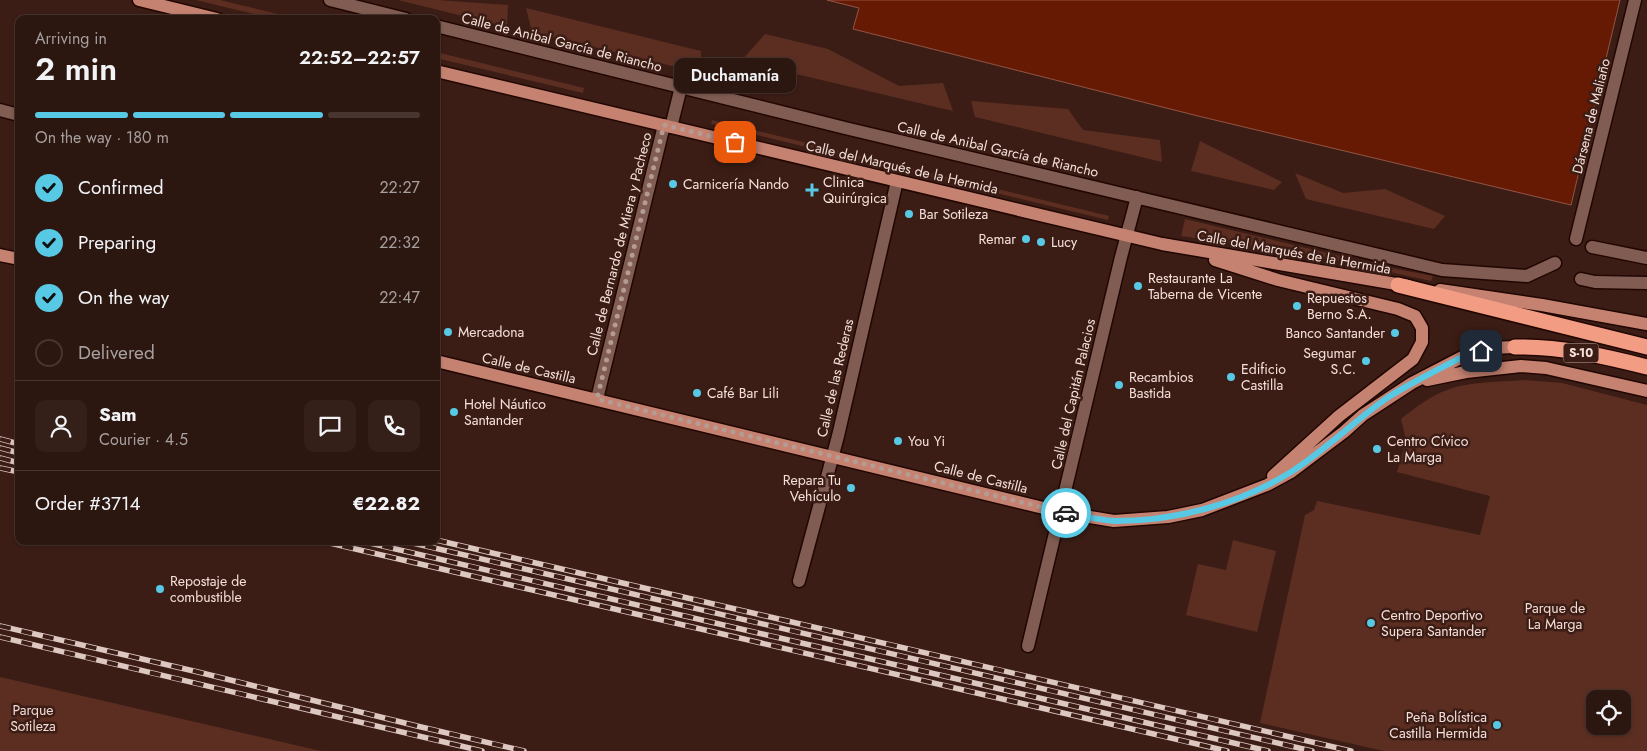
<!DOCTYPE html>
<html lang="en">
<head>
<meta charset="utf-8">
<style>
	body { margin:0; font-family:Jost,sans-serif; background:#341f19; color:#f1f3f6; height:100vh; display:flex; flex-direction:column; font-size:19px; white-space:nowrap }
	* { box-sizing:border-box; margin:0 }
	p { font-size:16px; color:#a69f9f }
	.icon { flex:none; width:28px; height:28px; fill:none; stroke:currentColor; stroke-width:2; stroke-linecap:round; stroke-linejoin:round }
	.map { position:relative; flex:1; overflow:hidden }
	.details { position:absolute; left:15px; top:15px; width:425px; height:530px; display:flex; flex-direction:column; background:#2c1610; border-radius:10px; box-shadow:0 1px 4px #0004,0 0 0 1px #483530 }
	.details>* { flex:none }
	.fabs { position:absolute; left:1586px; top:690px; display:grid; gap:10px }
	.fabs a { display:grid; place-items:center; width:45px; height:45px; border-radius:10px; background:#2c1610; box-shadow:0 1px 4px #0004,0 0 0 1px #483530; font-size:25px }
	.pin { position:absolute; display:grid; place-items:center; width:42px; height:42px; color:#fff; margin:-21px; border-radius:10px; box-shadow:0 2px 8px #0006 }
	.courier { position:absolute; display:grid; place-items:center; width:50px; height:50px; margin:-25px; border:4px solid #58c9e4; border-radius:50%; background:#fff; color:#222; box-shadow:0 1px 6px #0007 }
	.bubble { position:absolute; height:35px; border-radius:10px; background:#2c1610; box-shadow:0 1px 4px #0004,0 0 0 1px #483530; font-size:16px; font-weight:600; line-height:35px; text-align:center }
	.head em { font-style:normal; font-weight:600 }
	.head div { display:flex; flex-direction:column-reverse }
	.head { display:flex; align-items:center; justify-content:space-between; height:85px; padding:0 20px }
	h1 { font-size:32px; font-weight:600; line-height:38px }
	.bar { display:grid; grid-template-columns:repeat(4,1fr); gap:8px 5px; align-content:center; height:60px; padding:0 20px }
	.bar i { height:6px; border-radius:4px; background:#483530 }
	.bar .on { background:#58c9e4 }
	.bar p { grid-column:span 4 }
	.line { display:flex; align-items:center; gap:12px; padding:0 20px; border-top:1px solid #483530 }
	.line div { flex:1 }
	.round { display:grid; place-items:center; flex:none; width:52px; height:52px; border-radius:10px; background:#341f19 }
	ol { padding:0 20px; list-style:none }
	li { display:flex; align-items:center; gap:15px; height:55px }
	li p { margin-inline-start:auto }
	li .icon { padding:5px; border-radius:50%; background:#58c9e4; color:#111; stroke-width:4 }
	li:last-child { color:#a69f9f }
	li i { width:28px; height:28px; border:2px solid #483530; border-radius:50% }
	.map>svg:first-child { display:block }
	.green { fill:#5c2e22; fill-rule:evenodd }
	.water { fill:#661a03; stroke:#915544 }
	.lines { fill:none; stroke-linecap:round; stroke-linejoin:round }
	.minor-casing { stroke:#210602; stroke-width:15 }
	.primary-casing { stroke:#210602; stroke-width:15 }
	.motorway-casing { stroke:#210602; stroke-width:18 }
	.minor { stroke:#805c52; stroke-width:12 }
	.primary { stroke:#c58270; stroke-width:12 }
	.motorway { stroke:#f39c84; stroke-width:15 }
	.rail-casing { stroke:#ddc7c1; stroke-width:5.5 }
	.rail { stroke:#3b1d15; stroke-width:4; stroke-dasharray:11; stroke-linecap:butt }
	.done { stroke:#b49c95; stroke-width:5; stroke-dasharray:0 9 }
	.route { stroke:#58c9e4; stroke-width:6 }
	.poi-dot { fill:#58c9e4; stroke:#3b1d15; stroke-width:2 }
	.labels { text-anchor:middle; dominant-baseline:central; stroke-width:5; stroke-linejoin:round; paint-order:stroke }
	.shield { fill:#3b1d15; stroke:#bda69f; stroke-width:1 }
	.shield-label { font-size:12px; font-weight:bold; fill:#f5e0da }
	.street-label { font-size:14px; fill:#f5e0da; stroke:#3b1d15 }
	.poi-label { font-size:14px; fill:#f5e0da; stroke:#3b1d15; text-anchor:start }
	.park-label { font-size:14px; fill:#f3dbd4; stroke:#3b1d15 }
</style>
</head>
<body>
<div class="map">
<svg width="1647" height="751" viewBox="0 0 1647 751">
	<rect width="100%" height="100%" fill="#3b1d15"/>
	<path class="green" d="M196,0H220L298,19H274Z
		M398,0H437L508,5L507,27Z
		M526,8L701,51V73L532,32Z
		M765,34L828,49L899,86L943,83L953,111L741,61Z
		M436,52L584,88L583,93L436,58Z
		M971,101L1068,109L1083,130L1160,140L1162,162L975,117Z
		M712,120L1109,216L1108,220L711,124Z
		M1200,141L1282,182L1274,190L1191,171Z
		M1295,173L1343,193L1385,189L1445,216L1434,229L1306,199Z
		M1185,219L1386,267L1433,276L1431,281L1313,255L1181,236Z
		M1524,380L1562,383L1647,405V751H1384L1260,723L1305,515L1314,510L1317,501L1480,535L1490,496L1397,472L1406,440L1401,419C1415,408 1430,396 1447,390C1470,381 1500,382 1524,380ZM1595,699H1622V726H1595Z
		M1233,540L1276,551L1257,632L1186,615L1198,564L1226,570Z
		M0,677L321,751H0Z"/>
	<path class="water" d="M827,0H1620L1571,205L1198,116L853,29L859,8Z"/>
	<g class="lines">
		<defs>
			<path id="minor" d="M330,0L406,19
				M436,26L845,128L1442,270L1527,276L1555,263
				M0,110L19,115
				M671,127L681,87
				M1576,239L1635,0
				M1592,247L1647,258
				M1581,279L1595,282L1647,283
				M597,399L664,125
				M799,581L838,436L897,181
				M1028,646L1121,257L1137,197"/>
			<path id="primary" d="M139,0L217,19
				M436,71L1162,244L1408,286
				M0,255L19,259
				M1215,260L1278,280L1398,309L1415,316L1422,328V342L1413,359L1339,416L1273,476
				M1440,290L1542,305L1647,324
				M436,361L1031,505L1060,512L1114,521L1168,517L1202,510L1267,485L1291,472L1344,432L1363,415L1412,383L1470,353L1491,348L1515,347
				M1427,380L1466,372L1521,366L1546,368L1647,391"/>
			<path id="motorway" d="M1398,285L1647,347
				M1515,347C1559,346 1604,356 1647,367"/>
		</defs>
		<use href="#minor" class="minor-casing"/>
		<use href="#primary" class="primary-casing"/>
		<use href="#motorway" class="motorway-casing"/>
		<use href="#minor" class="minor"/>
		<use href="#primary" class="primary"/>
		<use href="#motorway" class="motorway"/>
		<defs>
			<path id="rail" d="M0,439L19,444
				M0,448L19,453
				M0,458L19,463
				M0,468L19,472
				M436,540L1351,751
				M321,541L1227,751
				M361,541L1268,751
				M404,541L1312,751
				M0,626L198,672L417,726L524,751
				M0,637L482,751"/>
		</defs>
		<use href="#rail" class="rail-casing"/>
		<use href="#rail" class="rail"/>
	</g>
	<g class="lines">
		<path class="done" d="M735,142L664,125L597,399L1066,513"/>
		<path class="route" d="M1066,513C1082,516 1099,520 1115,521C1176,521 1239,504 1291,472C1326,450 1356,419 1390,396C1416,380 1443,367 1470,353L1481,351"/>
	</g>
	<g class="poi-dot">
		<circle cx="673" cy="184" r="5"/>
		<path d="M809.5 182.5h5v5h5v5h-5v5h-5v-5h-5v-5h5z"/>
		<circle cx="909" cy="214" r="5"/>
		<circle cx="1026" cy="239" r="5"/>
		<circle cx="1041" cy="242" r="5"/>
		<circle cx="1138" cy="286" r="5"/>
		<circle cx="1297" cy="306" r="5"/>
		<circle cx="448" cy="332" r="5"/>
		<circle cx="1395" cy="333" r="5"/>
		<circle cx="1366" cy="361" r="5"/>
		<circle cx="1231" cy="377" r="5"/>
		<circle cx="1119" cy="385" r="5"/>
		<circle cx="697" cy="393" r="5"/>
		<circle cx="454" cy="412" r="5"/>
		<circle cx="898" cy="441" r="5"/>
		<circle cx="1377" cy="449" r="5"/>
		<circle cx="851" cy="488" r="5"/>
		<circle cx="160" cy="589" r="5"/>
		<circle cx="1371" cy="623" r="5"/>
		<circle cx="1497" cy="725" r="5"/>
	</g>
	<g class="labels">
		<rect class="shield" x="1563.5" y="343.5" width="35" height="19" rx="4"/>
		<g class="shield-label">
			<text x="1581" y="353">S-10</text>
		</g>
		<g class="street-label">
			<text transform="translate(562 42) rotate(14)">Calle de Anibal García de Riancho</text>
			<text transform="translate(1591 116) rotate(-76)">Dársena de Maliaño</text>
			<text transform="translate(998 149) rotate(13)">Calle de Anibal García de Riancho</text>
			<text transform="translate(902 167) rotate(13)">Calle del Marqués de la Hermida</text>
			<text transform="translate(619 244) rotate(-76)">Calle de Bernardo de Miera y Pacheco</text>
			<text transform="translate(1294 252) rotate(10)">Calle del Marqués de la Hermida</text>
			<text transform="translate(529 368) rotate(13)">Calle de Castilla</text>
			<text transform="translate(835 378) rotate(-77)">Calle de las Rederas</text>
			<text transform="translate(1073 394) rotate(-77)">Calle del Capitán Palacios</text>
			<text transform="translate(981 477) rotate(14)">Calle de Castilla</text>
		</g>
		<g class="poi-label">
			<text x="823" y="182">Clinica<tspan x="823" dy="16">Quirúrgica</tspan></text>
			<text x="683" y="184">Carnicería Nando</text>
			<text x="919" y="214">Bar Sotileza</text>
			<text x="1016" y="239" text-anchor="end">Remar</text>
			<text x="1051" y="242">Lucy</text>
			<text x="1148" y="278">Restaurante La<tspan x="1148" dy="16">Taberna de Vicente</tspan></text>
			<text x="1307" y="298">Repuestos<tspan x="1307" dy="16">Berno S.A.</tspan></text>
			<text x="458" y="332">Mercadona</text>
			<text x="1385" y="333" text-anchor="end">Banco Santander</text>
			<text x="1356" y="353" text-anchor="end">Segumar<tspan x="1356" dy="16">S.C.</tspan></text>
			<text x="1241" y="369">Edificio<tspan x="1241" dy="16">Castilla</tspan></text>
			<text x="1129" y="377">Recambios<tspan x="1129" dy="16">Bastida</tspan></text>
			<text x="707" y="393">Café Bar Lili</text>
			<text x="464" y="404">Hotel Náutico<tspan x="464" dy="16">Santander</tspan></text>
			<text x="908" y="441">You Yi</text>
			<text x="1387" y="441">Centro Cívico<tspan x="1387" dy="16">La Marga</tspan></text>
			<text x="841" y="480" text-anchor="end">Repara Tu<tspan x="841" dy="16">Vehículo</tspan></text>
			<text x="170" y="581">Repostaje de<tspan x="170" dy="16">combustible</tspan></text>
			<text x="1381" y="615">Centro Deportivo<tspan x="1381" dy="16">Supera Santander</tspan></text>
			<text x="1487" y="717" text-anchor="end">Peña Bolística<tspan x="1487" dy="16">Castilla Hermida</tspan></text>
		</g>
		<g class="park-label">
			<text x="1555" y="608">Parque de<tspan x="1555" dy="16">La Marga</tspan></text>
			<text x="33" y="710">Parque<tspan x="33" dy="16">Sotileza</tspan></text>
		</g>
	</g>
</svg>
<div class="fabs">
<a><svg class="icon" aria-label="locate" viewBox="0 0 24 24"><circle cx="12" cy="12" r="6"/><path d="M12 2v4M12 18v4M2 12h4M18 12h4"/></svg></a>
</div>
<div class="pin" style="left:735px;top:142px;background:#ea580c"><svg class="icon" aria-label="bag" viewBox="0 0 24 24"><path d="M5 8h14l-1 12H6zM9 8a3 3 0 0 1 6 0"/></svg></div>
<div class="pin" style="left:1481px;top:351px;background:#1f2937"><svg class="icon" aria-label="home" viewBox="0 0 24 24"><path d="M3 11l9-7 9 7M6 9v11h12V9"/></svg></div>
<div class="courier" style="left:1066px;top:513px"><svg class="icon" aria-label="car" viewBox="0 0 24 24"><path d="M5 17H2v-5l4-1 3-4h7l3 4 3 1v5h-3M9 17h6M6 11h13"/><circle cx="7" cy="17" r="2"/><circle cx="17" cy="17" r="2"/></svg></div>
<div class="bubble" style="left:674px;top:58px;width:122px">Duchamanía</div>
<section class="details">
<div class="head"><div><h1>2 min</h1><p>Arriving in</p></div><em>22:52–22:57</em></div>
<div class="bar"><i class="on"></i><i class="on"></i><i class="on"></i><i></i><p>On the way · 180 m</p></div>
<ol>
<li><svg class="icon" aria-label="check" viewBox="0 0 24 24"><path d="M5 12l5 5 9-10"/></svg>Confirmed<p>22:27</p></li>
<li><svg class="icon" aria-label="check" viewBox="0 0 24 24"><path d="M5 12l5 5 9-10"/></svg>Preparing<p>22:32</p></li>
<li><svg class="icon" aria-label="check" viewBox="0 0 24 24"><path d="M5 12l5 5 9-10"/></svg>On the way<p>22:47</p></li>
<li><i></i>Delivered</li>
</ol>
<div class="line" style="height:90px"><a class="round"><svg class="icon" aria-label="person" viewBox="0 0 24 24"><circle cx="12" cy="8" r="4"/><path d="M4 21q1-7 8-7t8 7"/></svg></a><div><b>Sam</b><p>Courier · 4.5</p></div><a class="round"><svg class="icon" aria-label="chat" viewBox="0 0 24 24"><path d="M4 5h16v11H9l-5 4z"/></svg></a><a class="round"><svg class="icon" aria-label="phone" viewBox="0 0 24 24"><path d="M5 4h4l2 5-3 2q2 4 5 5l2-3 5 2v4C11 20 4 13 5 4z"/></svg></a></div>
<div class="line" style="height:65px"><div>Order #3714</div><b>€22.82</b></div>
</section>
</div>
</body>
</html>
